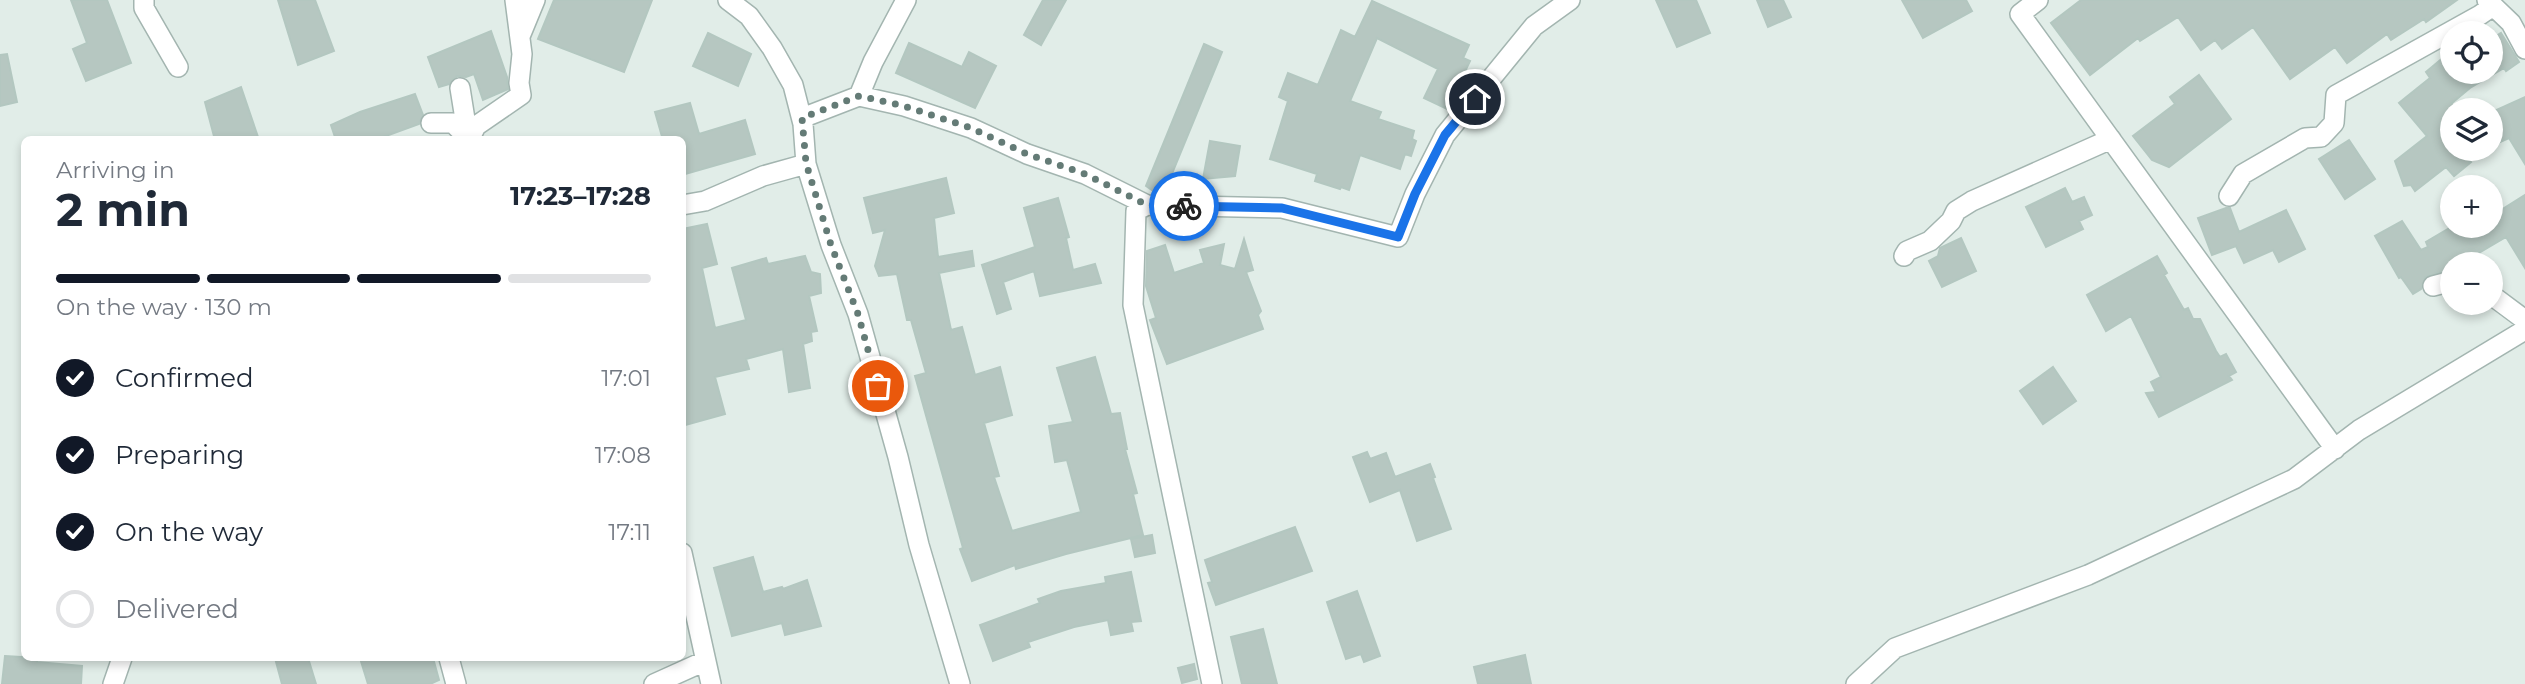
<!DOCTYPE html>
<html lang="en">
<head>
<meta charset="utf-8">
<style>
	body { margin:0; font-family:Montserrat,sans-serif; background:#f6f6f7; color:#1f2937; height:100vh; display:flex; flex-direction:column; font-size:26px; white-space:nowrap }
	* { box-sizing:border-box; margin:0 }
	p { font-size:23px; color:#747a83 }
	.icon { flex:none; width:38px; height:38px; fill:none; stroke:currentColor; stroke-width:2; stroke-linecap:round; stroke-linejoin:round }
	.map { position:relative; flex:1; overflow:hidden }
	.drawer { position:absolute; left:21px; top:136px; width:665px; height:525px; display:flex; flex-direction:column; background:#fff; border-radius:10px; box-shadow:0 4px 10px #0003 }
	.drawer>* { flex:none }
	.buttons { position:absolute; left:2440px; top:21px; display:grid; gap:14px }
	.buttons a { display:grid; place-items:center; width:63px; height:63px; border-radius:50%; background:#fff; box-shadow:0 4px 10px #0003; font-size:35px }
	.pin { position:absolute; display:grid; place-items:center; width:60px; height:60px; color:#fff; margin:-30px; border:4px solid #fff; border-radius:50%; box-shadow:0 2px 7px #0007 }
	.courier { position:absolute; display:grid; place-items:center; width:70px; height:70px; margin:-35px; border:5px solid #1a73e8; border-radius:50%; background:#fff; color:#222; box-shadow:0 2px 9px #0007 }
	.head em { font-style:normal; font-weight:700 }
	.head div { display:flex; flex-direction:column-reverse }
	.head { display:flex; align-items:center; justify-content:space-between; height:119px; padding:0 35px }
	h1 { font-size:46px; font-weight:700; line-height:52px }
	.bar { display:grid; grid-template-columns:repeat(4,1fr); gap:10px 7px; align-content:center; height:84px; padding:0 35px }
	.bar i { height:9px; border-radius:5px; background:#e0e1e3 }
	.bar .active { background:#111827 }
	.bar p { grid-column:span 4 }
	ol { padding:0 35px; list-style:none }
	li { display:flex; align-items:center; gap:21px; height:77px }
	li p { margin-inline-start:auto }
	li .icon { padding:7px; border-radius:50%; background:#111827; color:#fff; stroke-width:4 }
	li:last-child { color:#747a83 }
	li i { width:38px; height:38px; border:4px solid #e0e1e3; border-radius:50% }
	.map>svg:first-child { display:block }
	.building { fill:#b6c7c1; stroke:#b3c7c0; stroke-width:2 }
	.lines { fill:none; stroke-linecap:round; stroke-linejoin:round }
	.minor-casing { stroke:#a3b5b0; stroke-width:22 }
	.minor { stroke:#fff; stroke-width:19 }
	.done { stroke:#647b76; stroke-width:7; stroke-dasharray:0 12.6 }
	.route { stroke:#1a73e8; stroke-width:9 }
</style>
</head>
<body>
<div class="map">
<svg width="2525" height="684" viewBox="0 0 2525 684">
	<rect width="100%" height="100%" fill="#e1ede8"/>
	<path class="building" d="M71,0H107L131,63L86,81L73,49L87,43Z
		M278,0H315L334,51L298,65Z
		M554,0H652L624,72L538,39Z
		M1043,0H1066L1041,45L1024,35Z
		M1656,0H1696L1710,33L1677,47Z
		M1757,0H1783L1791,17L1768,27Z
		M1902,0H1966L1972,11L1923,38Z
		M2081,0H2457L2426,22L2424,19L2391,40L2387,34L2347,63L2335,47L2290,79L2253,27L2222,49L2215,40L2201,50L2178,17L2140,41L2138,38L2090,75L2051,23Z
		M1372,1L1469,45L1463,58L1470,61L1447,109L1424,98L1438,69L1377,38L1350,101L1381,112L1378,119L1414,131L1412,139L1416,141L1411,156L1405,154L1400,169L1360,155L1349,190L1341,187L1340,189L1315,181L1317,174L1270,159L1288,101L1279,97L1288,73L1318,85L1341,30L1355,37Z
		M491,31L507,77L508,89L483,100L474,74L466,77L457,76L449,84L439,87L428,57Z
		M708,33L751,54L738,86L693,66Z
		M2501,33L2519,62L2506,71L2504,68L2470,88L2452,103V149H2460L2471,162L2454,176L2446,167L2415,191L2411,185L2404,186L2395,161L2427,136L2399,103L2430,78L2426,72L2444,57L2452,67V72H2490V40Z
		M909,43L962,67L969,52L996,66L975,108L896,73Z
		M1204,44L1222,52L1164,193H1156L1146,186Z
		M7,54L17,102L0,106V55Z
		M2199,75L2231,119L2169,167L2152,160L2133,136L2175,104L2170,97Z
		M241,87L259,140H215L205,102Z
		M415,94L423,115L419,124L375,140H336L331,125L360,112Z
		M2525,97V164L2509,138L2498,143L2490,127V113Z
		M690,103L699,134L745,120L755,154L682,175V140H663L655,112Z
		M2349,140L2375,179L2345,199L2319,159Z
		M1210,141L1240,146L1235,176L1203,179Z
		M946,178L954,213L934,218L938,257L972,251L974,266L939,273L951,330L962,327L975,375L1000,367L1012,415L984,423L999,476L994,477L1012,531L1081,512L1067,460L1055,462L1049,426L1073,422L1057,368L1095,357L1111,414L1120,413L1127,449H1125L1137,493L1133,494L1143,535L1066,554L1016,569L1015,565L972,581L960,549L963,548L915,376L926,373L911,320H907L897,274L879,276L875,266L885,230L873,233L864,198Z
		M2065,188L2072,202L2084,197L2092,215L2079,221L2083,229L2046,247L2026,207Z
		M2525,195V268L2506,237L2460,264H2452L2451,269L2425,277L2421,289L2413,294L2401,277L2399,278L2375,236L2402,221L2421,250L2428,247L2426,242L2453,226H2499L2493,215Z
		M1058,198L1069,237L1066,238L1073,270L1095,264L1101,283L1040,296L1034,271L1003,282L1011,309L997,314L982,265L1035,247L1024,208Z
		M2226,208H2230L2239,232L2286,210L2305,249L2279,262L2273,250L2244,263L2236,246L2212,255L2198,218Z
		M707,224L717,264L702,268L715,328L746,320L732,268L766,258L768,264L805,256L811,272L820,274L821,293L809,296L817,331L811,332L812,341L803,344L810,388L789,392L783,349L746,359L749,369L715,377L725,414L682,426V229Z
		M1961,238L1976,271L1942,287L1929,261L1938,256L1940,248Z
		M1244,239L1253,270L1246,272L1261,311L1258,315L1263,329L1167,364L1150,320L1156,318L1146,286L1147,251L1165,245L1174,273L1204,263L1200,250L1224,244L1220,265L1235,269Z
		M2157,256L2167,273L2164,275L2184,310L2188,308L2193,319H2200L2216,351L2220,357L2226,354L2236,372L2229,376L2232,380L2159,417L2146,393L2156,392L2151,382L2161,377L2131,316L2106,331L2087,295Z
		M2053,367L2076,401L2043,424L2020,391Z
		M1367,452L1370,459L1386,453L1395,477L1430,464L1435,477L1433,478L1451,529L1417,541L1400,490L1370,502L1353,457Z
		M1295,527L1312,571L1216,605L1208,583L1212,582L1205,560Z
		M1152,535L1155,553L1135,557L1131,539Z
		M753,557L763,592L782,587L783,589L807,580L821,626L785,635L782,623L732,636L714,568Z
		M1131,572L1141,621L1131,622L1133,631L1111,635L1108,620L1074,627L1028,642L1030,647L993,661L980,625L1040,603L1038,599L1061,591L1106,583L1105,577Z
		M1357,591L1380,656L1364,662L1361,654L1346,659L1327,602Z
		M1263,629L1277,684H1242L1231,637Z
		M1525,655L1531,684H1478L1474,667Z
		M5,656L37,658V662L82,666L81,684H2Z
		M275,658H308L316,684H282Z
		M360,658H433L439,680L430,684H368Z
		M1194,664L1197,679L1182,683L1178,668Z"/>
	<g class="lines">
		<defs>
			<path id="minor" d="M144,0V8L178,67
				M728,0L749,16L772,48L793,85L803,124L806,164L831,245L858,314L898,457L919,545L960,684
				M2038,0L2020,14L2335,449
				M2487,0L2511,23L2525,49
				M521,34L535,0
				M859,96L873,62L906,0
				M802,118L859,96L904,106L971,128L1027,154L1085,174L1147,205
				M431,123H453L468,138L460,88
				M469,140L476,126L521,95L519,83L522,54L515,0
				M2229,196L2243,174L2305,138L2321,137L2334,123L2336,95L2480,15L2493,6
				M682,205L705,201L763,176L806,164
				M1904,256L1907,251L1930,241L1951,221L1956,211L1972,201L2111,139
				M2433,286L2452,281
				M2490,294L2525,320
				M682,553L711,684
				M449,658L456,684
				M113,684L122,658
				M654,684L705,661
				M1212,684L1133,305L1136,211L1147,205L1282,208L1398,237L1415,194L1445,135L1534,26L1570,0
				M1856,684L1895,648L2088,575L2294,479L2359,430L2525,330"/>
		</defs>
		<use href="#minor" class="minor-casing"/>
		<use href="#minor" class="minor"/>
	</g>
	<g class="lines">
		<path class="done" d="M878,386L858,314L831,245L806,163L802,118L859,96L904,106L971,128L1027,154L1085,174L1147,205L1184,206"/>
		<path class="route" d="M1184,206L1282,208L1398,237L1415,194L1445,135L1475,99"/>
	</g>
</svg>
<div class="buttons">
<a><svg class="icon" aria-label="locate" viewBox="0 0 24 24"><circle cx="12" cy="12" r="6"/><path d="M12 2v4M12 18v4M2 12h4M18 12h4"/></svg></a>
<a><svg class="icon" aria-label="layers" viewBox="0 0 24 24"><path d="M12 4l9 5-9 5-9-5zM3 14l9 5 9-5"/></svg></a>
<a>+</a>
<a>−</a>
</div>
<div class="pin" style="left:878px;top:386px;background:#ea580c"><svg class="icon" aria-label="bag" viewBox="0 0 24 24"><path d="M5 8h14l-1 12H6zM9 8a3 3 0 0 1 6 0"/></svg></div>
<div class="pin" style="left:1475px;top:99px;background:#1f2937"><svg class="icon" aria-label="home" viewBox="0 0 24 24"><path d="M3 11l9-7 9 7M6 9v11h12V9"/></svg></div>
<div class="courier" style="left:1184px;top:206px"><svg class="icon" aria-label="bike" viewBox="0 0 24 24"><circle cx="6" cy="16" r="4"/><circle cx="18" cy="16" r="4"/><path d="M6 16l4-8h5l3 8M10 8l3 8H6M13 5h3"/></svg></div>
<section class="drawer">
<div class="head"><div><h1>2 min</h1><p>Arriving in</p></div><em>17:23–17:28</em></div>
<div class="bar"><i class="active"></i><i class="active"></i><i class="active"></i><i></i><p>On the way · 130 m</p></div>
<ol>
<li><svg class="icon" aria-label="check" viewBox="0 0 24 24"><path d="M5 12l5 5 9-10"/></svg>Confirmed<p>17:01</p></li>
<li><svg class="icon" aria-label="check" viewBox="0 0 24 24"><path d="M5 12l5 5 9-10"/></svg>Preparing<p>17:08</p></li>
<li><svg class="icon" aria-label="check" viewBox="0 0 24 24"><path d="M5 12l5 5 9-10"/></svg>On the way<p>17:11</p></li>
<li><i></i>Delivered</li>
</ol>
</section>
</div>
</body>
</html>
